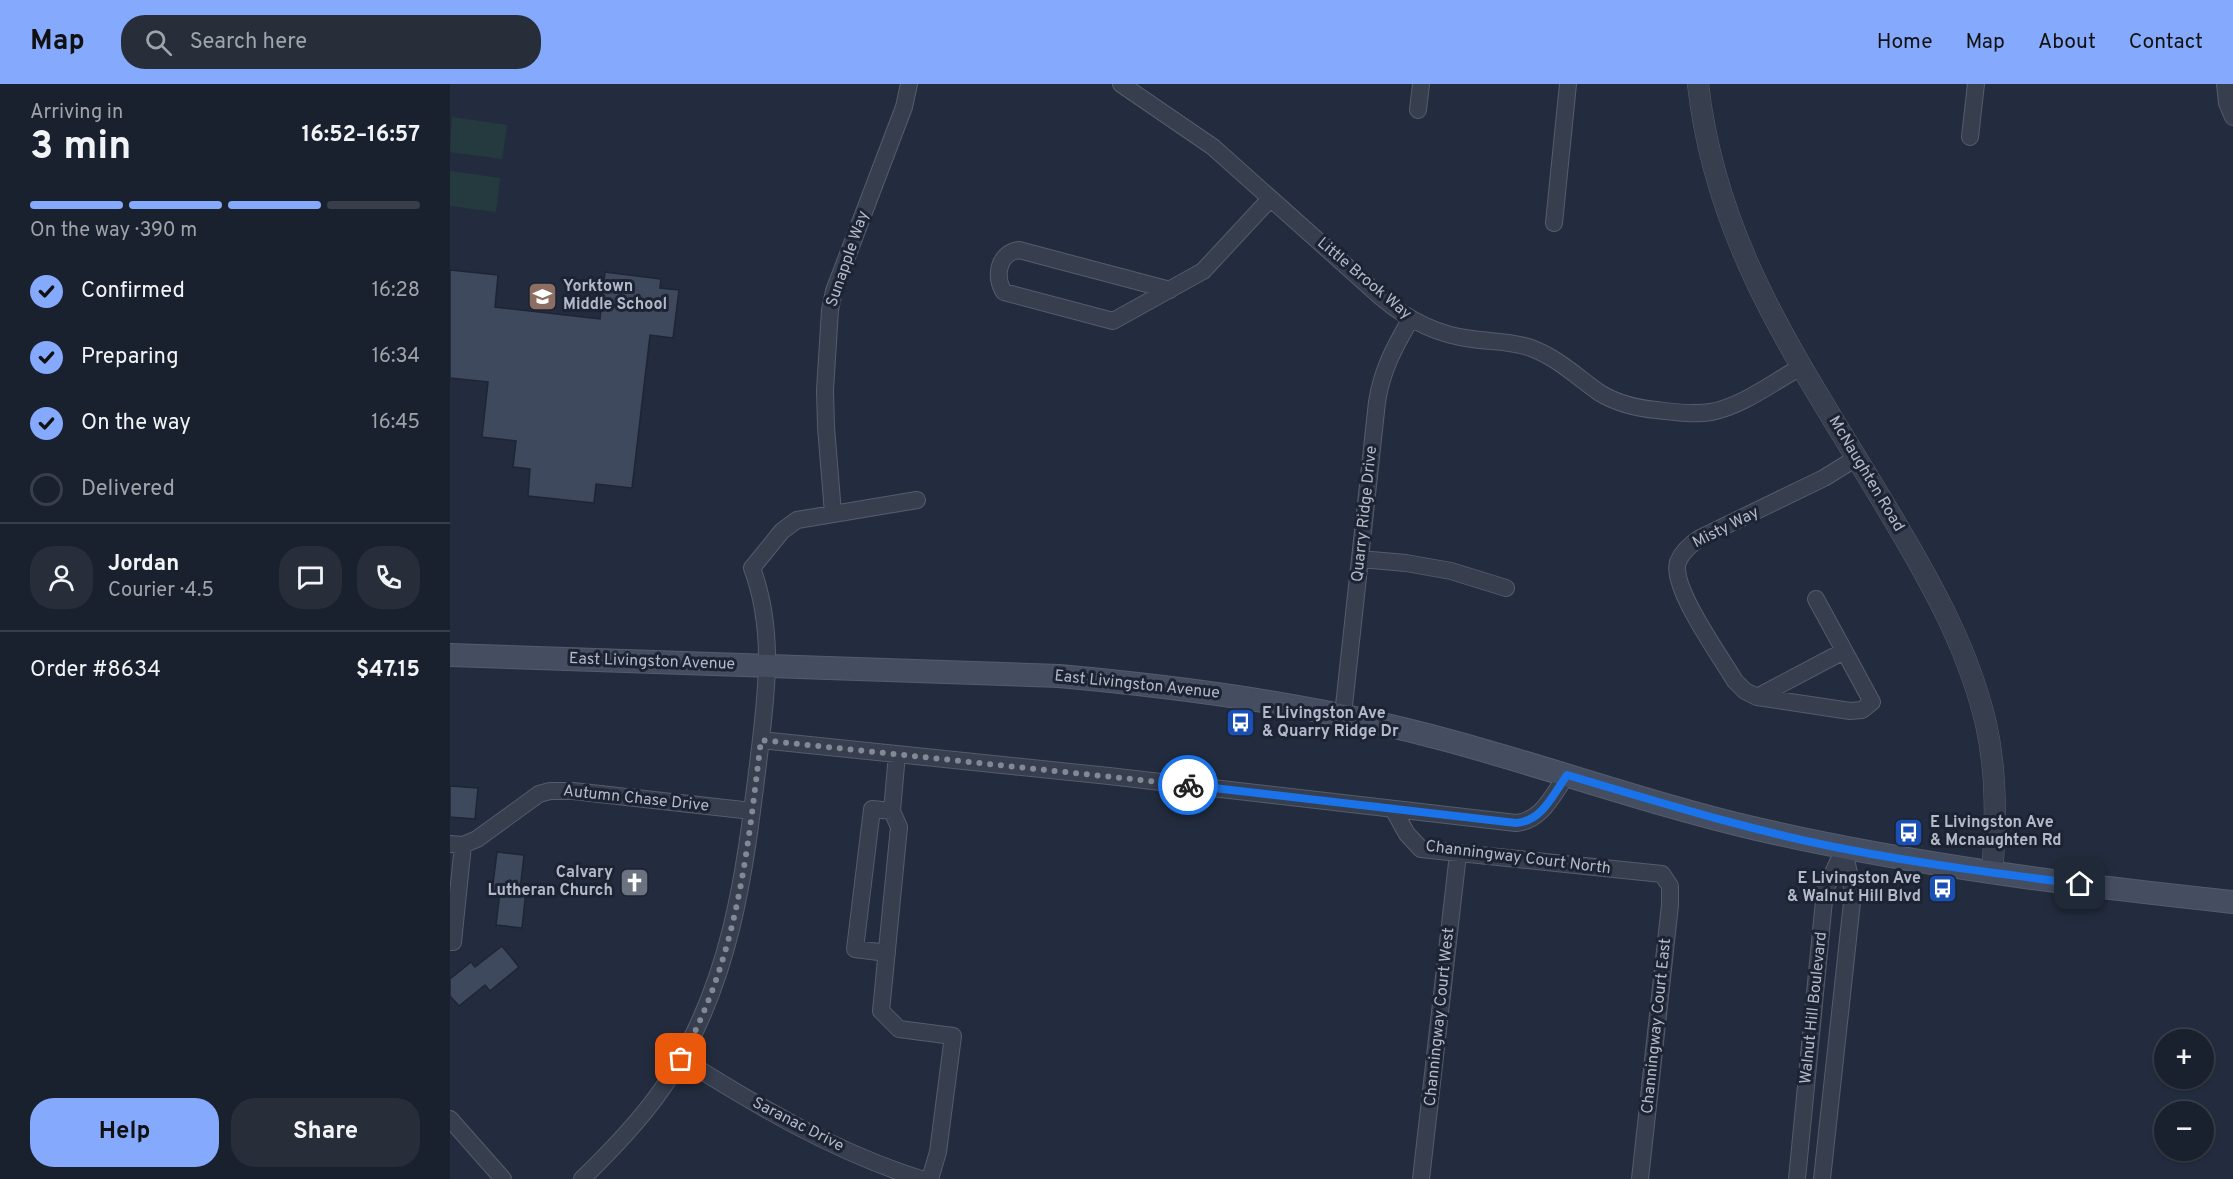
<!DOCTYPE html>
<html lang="en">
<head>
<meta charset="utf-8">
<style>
	body { margin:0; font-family:Overpass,sans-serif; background:#272e3a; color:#f1f3f6; height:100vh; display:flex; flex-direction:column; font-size:22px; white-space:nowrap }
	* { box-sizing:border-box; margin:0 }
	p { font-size:20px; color:#9fa3aa }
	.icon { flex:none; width:33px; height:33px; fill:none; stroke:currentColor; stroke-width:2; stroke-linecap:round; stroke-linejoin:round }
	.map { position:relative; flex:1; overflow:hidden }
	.details { display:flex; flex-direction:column; background:#1a212e; width:450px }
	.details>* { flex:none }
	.tools { position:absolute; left:1704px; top:945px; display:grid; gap:12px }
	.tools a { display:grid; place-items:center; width:60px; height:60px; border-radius:50%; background:#1a212e; box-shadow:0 2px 4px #0004,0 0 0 2px #383e4a; font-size:30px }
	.pin { position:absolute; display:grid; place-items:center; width:51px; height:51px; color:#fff; margin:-26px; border-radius:12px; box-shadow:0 3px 9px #0006 }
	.courier { position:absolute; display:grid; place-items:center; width:60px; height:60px; margin:-30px; border:4px solid #1a73e8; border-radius:50%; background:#fff; color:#222; box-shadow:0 2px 8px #0007 }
	.head em { font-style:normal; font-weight:700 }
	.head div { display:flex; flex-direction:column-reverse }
	.head { display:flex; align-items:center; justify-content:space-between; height:102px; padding:0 30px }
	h1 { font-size:39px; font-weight:700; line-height:45px }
	.bar { display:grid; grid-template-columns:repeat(4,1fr); gap:9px 6px; align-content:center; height:72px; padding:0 30px }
	.bar i { height:8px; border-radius:4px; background:#383e4a }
	.bar .selected { background:#85a9fc }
	.bar p { grid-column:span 4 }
	.line { display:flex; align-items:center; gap:15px; padding:0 30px; border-top:2px solid #383e4a }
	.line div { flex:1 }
	.round { display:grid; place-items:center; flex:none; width:63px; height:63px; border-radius:24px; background:#272e3a }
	ol { padding:0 30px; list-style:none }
	li { display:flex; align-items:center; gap:18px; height:66px }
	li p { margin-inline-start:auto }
	li .icon { padding:6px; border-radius:50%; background:#85a9fc; color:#111; stroke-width:4 }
	li:last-child { color:#9fa3aa }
	li i { width:33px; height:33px; border:3px solid #383e4a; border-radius:50% }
	.cta { display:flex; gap:12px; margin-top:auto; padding:12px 30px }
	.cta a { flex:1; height:69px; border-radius:24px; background:#85a9fc; color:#111; font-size:24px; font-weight:700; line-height:69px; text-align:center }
	.cta a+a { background:#272e3a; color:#f1f3f6 }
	header { display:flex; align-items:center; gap:36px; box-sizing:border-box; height:84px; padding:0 30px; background:#85a9fc; color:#111 }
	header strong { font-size:28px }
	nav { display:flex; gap:33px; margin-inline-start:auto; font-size:21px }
	.search { width:420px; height:54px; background:#272e3a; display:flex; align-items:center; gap:15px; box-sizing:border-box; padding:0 21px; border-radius:24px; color:#9fa3aa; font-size:22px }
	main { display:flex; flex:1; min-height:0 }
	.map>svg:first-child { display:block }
	.green { fill:#253a3f }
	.building { fill:#3e495e; stroke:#1e2535; stroke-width:1.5 }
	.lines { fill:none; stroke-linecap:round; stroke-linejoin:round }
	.minor-casing { stroke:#555c6c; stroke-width:18 }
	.tertiary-casing { stroke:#555c6c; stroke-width:22 }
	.secondary-casing { stroke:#555c6c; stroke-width:24 }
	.minor { stroke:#373e4e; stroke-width:16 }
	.tertiary { stroke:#373e4e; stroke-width:21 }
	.secondary { stroke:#454d61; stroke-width:22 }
	.done { stroke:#818898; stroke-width:6; stroke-dasharray:0 10.8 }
	.route { stroke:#1a73e8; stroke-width:8 }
	.labels { text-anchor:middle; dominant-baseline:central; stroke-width:6; stroke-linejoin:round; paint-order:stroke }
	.street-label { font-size:16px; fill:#b3b9c9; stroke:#1c2333 }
	.poi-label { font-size:16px; font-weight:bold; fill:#b3b9c9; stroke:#1c2333; text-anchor:start }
</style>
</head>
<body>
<header>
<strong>Map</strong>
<div class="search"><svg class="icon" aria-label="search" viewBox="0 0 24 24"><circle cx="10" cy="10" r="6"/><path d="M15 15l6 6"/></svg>Search here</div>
<nav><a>Home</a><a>Map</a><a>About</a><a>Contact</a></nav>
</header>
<main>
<section class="details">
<div class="head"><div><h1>3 min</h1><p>Arriving in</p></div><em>16:52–16:57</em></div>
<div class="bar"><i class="selected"></i><i class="selected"></i><i class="selected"></i><i></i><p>On the way · 390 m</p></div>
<ol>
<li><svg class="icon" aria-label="check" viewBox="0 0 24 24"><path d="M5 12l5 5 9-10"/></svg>Confirmed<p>16:28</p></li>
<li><svg class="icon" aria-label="check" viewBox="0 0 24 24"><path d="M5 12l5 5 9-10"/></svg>Preparing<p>16:34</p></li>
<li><svg class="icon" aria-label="check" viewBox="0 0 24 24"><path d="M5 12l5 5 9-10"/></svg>On the way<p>16:45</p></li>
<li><i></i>Delivered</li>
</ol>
<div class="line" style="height:108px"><a class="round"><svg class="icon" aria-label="person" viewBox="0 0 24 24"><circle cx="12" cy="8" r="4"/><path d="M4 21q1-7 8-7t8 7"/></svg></a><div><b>Jordan</b><p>Courier · 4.5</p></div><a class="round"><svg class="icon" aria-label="chat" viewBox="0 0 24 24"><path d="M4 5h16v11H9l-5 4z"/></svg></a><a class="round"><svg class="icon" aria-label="phone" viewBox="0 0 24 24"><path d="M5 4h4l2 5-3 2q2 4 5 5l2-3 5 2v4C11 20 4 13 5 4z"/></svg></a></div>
<div class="line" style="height:78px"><div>Order #8634</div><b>$47.15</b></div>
<div class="cta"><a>Help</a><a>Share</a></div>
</section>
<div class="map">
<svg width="1783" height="1095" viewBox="0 0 1783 1095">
	<rect width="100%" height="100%" fill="#232c3e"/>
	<path class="green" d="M2,33L57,41L52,75L0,68Z
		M0,87L50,94L46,128L0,122Z"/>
	<path class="building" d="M0,186L48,191L45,223L150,235L155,188L211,195L210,204L229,206L223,254L200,251L182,404L146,400L144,419L78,412L80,385L63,383L66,357L32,353L38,298L0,294Z
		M0,702L28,704L25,735L0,733Z
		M47,768L74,771L70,807H76L72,844L46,841L50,808H42Z
		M52,862L69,883L40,907L35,901L9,922L0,912V895L21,878L25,883Z"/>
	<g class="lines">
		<defs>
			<path id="minor" d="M671,0L763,63L932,214C958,236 988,251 1022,255C1042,258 1062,257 1081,264C1108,274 1127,293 1150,309C1168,320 1186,324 1206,326C1224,328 1243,331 1261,328C1293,322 1323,298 1351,283
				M1775,0L1777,19L1783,33
				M968,26L971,0
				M1520,53L1526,0
				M1104,139L1118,0
				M720,206L569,166C548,169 544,193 554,208L663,237L753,187L820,115
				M383,429L376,343L375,306L380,226L384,207L454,23L459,0
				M910,475L956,479L1001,487L1056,504
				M1366,515L1422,618L1412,626L1400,627L1307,613L1295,607L1285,597C1271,573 1220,503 1228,478C1232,467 1241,460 1250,454L1374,394L1408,373
				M1307,613L1394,567
				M893,631L927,318C932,286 944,264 960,236
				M311,656L659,692L1066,739C1092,737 1103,710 1117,691
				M447,670L442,727L449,743L431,927L449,945L503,952L488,1068L480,1095
				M943,725L957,750L971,765L1212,790L1220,802V821L1190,1095
				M0,760L13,761L27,755L89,710L100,707H123L302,727
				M0,858H3L13,761
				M437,869L405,865L422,725L442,727
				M231,974C307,1022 385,1068 471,1095
				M0,1035L53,1095
				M132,1095C163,1065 195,1032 218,996C281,898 294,793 308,680C316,613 326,549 302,484L332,447L347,436L467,416
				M971,1095L1008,770
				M1347,1095L1375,806L1394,765
				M1372,1095L1403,809L1394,765"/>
			<path id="tertiary" d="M1248,0C1267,172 1361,294 1445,438C1483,502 1519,567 1536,640C1547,689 1546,739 1542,789"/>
			<path id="secondary" d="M0,571L609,592C741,604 872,622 1000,657C1103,685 1204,721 1307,745C1464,781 1623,801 1783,818"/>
		</defs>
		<use href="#minor" class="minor-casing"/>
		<use href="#tertiary" class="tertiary-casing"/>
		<use href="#secondary" class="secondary-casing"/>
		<use href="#minor" class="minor"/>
		<use href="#tertiary" class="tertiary"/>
		<use href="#secondary" class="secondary"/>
	</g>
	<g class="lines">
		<path class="done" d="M231,975C288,871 297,770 311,656L738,701"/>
		<path class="route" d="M738,701L1066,739C1092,737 1103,711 1117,691C1209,718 1301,747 1395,765C1472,780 1551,790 1630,800"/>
	</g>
	<defs>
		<symbol id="school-square" viewBox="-11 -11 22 22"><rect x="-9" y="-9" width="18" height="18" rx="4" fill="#8d6e63" stroke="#1c2333"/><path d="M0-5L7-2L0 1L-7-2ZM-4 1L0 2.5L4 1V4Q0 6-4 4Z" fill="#fff"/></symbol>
		<symbol id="bus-square" viewBox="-11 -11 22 22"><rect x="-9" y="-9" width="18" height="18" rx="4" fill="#1a4fb4" stroke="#1c2333"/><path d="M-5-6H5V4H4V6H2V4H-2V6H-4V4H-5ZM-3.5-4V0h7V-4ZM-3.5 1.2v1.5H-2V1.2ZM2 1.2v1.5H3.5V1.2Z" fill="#fff"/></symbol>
		<symbol id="church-square" viewBox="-11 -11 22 22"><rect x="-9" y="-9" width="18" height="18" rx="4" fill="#6b7280" stroke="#1c2333"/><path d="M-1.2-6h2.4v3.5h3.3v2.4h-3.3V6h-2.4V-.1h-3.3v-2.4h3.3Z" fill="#fff"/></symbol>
	</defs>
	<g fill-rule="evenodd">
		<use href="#school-square" x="76" y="196" width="33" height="33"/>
		<use href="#bus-square" x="774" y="622" width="33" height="33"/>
		<use href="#bus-square" x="1442" y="732" width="33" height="33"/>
		<use href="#church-square" x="168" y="782" width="33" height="33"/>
		<use href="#bus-square" x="1476" y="788" width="33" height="33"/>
	</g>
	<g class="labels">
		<g class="street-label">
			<text transform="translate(398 175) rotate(-71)">Sunapple Way</text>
			<text transform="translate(914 195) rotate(40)">Little Brook Way</text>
			<text transform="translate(1416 390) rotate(59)">McNaughten Road</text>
			<text transform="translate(915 430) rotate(-84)">Quarry Ridge Drive</text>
			<text transform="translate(1276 444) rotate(-27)">Misty Way</text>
			<text transform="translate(202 578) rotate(2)">East Livingston Avenue</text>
			<text transform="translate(687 601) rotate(6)">East Livingston Avenue</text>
			<text transform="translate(186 715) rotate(6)">Autumn Chase Drive</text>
			<text transform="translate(1068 774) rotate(7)">Channingway Court North</text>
			<text transform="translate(1364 924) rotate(-84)">Walnut Hill Boulevard</text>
			<text transform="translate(990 933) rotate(-84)">Channingway Court West</text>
			<text transform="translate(1207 942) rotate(-84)">Channingway Court East</text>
			<text transform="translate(348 1041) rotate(27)">Saranac Drive</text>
		</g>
		<g class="poi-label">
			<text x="113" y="203">Yorktown<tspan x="113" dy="18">Middle School</tspan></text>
			<text x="812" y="630">E Livingston Ave<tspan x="812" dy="18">&amp; Quarry Ridge Dr</tspan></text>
			<text x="1480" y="739">E Livingston Ave<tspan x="1480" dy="18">&amp; Mcnaughten Rd</tspan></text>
			<text x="163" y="789" text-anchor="end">Calvary<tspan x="163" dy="18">Lutheran Church</tspan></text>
			<text x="1471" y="795" text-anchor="end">E Livingston Ave<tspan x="1471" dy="18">&amp; Walnut Hill Blvd</tspan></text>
		</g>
	</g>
</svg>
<div class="tools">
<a>+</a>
<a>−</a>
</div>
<div class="pin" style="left:231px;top:975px;background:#ea580c"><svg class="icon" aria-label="bag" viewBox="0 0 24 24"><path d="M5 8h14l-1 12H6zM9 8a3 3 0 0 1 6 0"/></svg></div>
<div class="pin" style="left:1630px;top:800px;background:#1f2937"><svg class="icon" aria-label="home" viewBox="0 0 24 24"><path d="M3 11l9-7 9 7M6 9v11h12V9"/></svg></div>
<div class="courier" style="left:738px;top:701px"><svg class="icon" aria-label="bike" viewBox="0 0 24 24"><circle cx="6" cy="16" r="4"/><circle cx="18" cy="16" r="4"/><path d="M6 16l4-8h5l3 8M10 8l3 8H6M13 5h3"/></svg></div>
</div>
</main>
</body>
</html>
